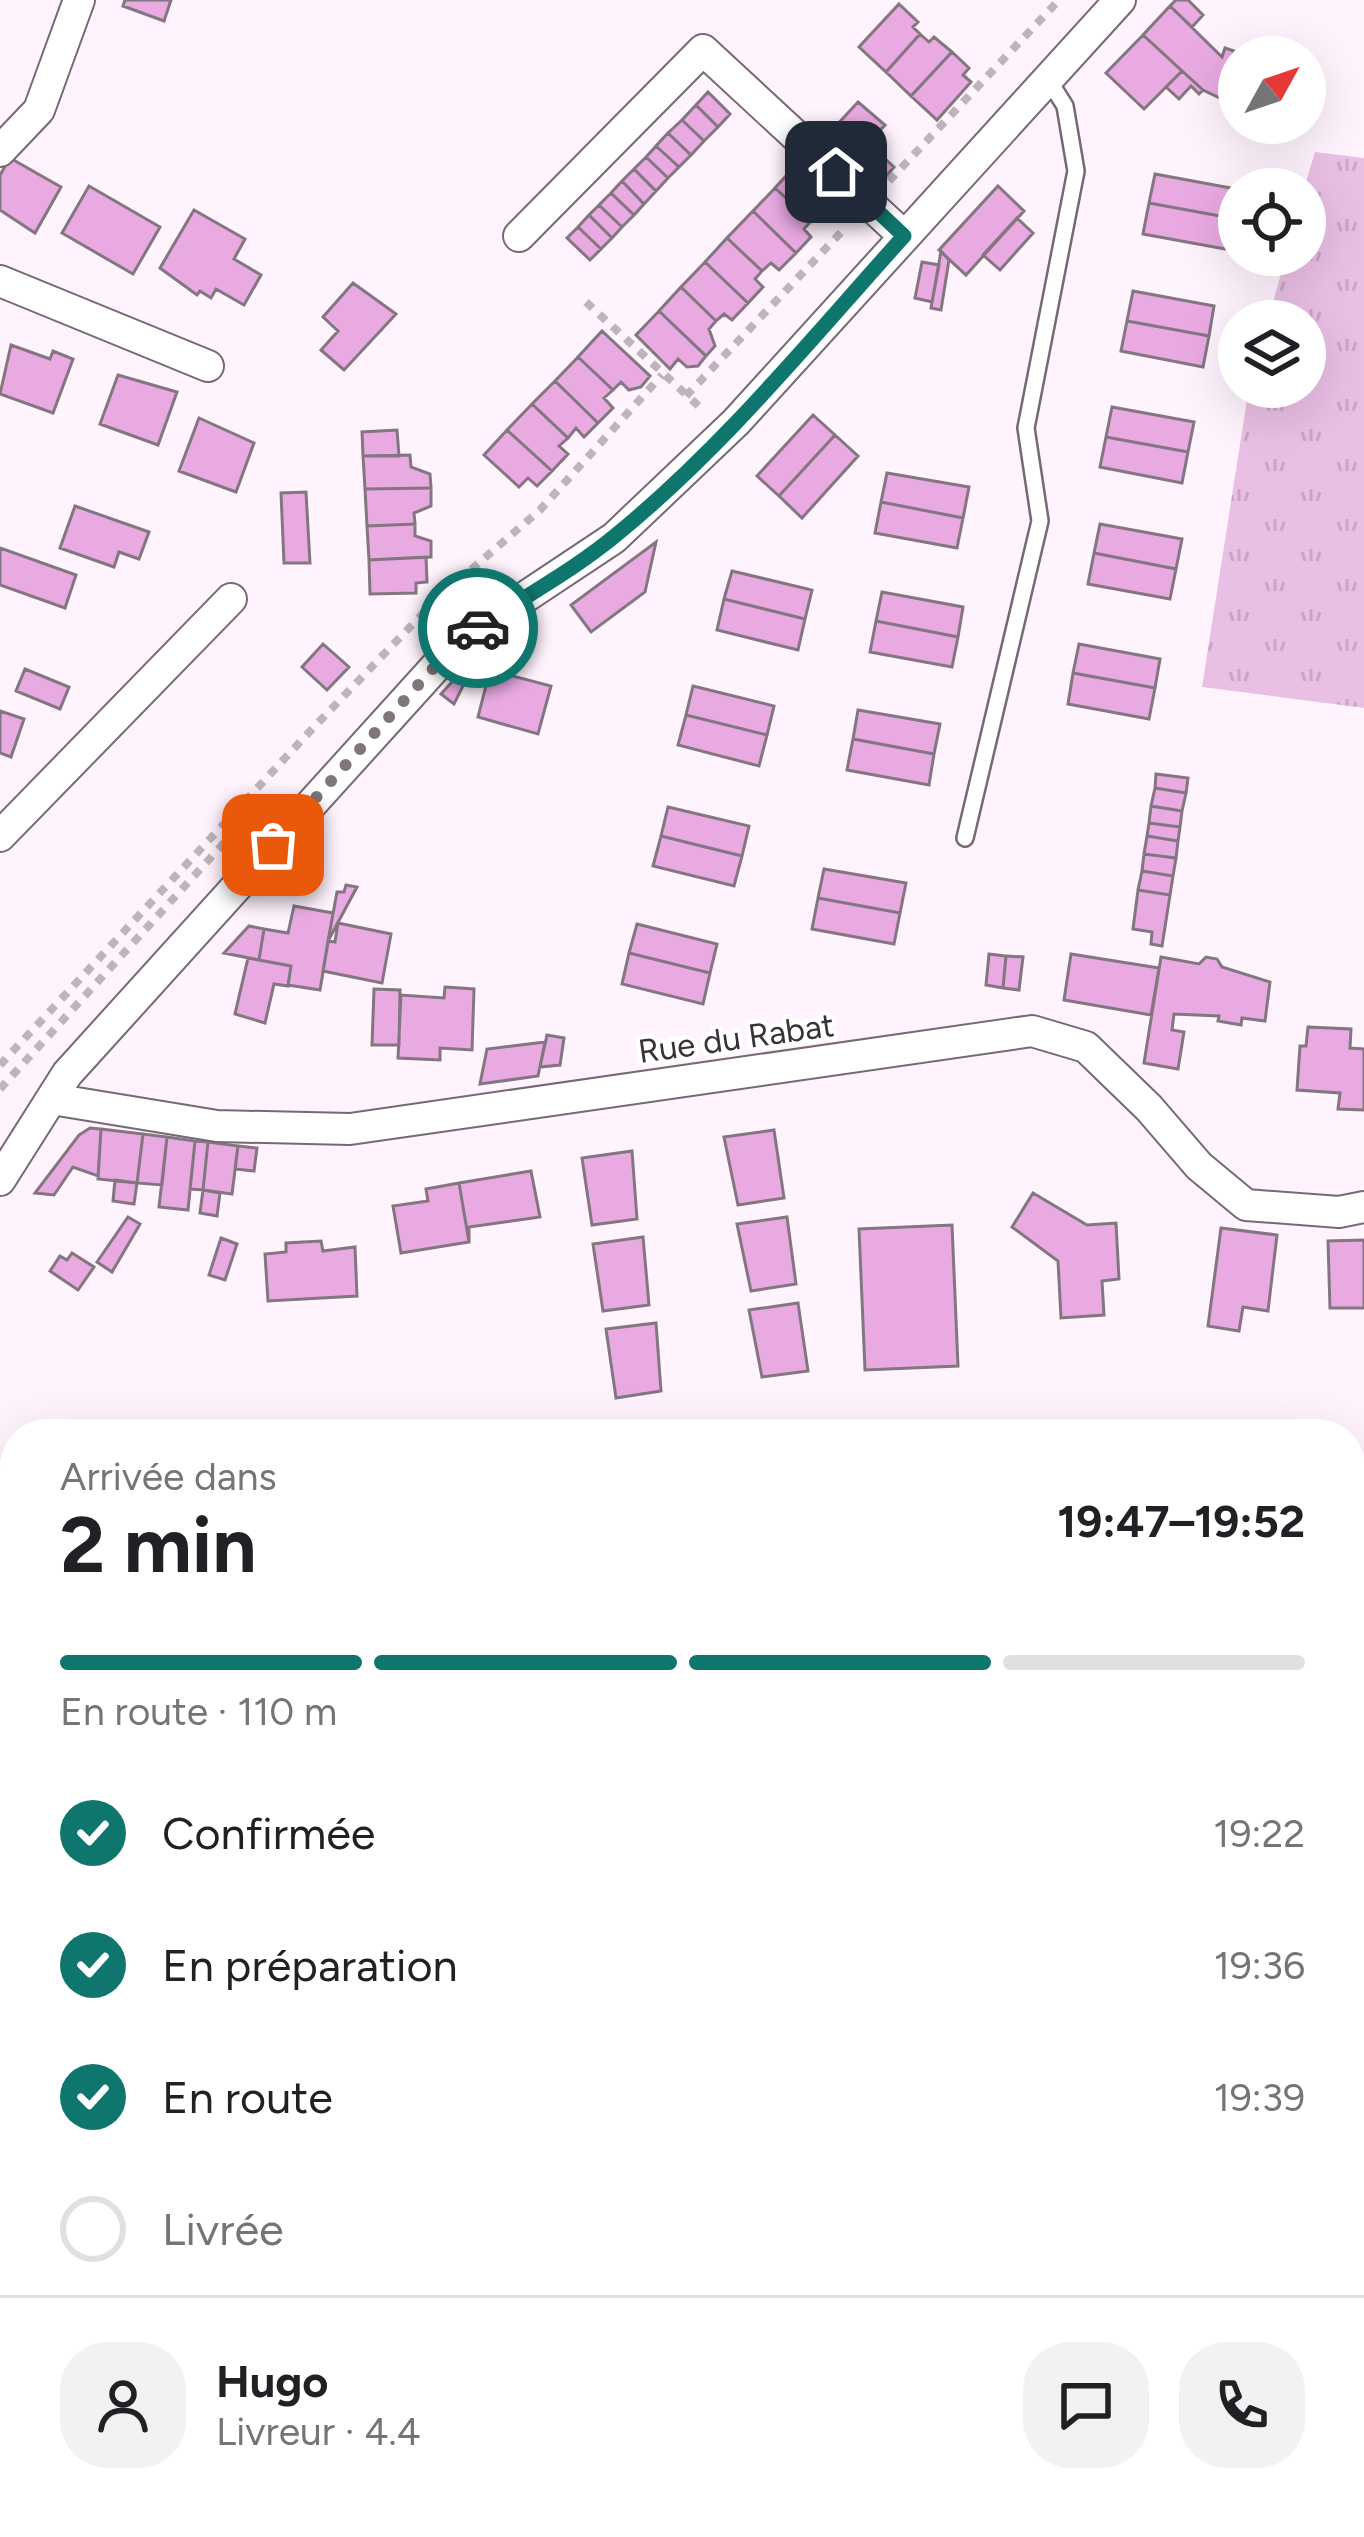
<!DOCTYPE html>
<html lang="fr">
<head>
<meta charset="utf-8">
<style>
	body { margin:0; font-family:Figtree,sans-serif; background:#f2f2f2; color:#202124; height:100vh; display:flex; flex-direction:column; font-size:45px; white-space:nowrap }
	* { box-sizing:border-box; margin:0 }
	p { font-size:39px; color:#757577 }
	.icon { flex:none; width:66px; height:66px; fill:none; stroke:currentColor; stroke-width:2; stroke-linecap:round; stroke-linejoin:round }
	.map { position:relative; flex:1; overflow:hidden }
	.sheet { position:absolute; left:0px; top:1419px; width:1365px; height:1119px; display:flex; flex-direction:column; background:#fff; border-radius:48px 48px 0 0; box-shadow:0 12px 48px #0002 }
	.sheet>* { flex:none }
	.needle { width:78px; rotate:50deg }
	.fabs { position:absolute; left:1218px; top:36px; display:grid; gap:24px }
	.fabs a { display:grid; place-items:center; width:108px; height:108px; border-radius:50%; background:#fff; box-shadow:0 12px 48px #0002; font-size:60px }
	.pin { position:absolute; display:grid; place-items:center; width:102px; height:102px; color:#fff; margin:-51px; border-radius:24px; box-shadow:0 6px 18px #0006 }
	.courier { position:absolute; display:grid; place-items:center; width:120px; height:120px; margin:-60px; border:9px solid #0f766e; border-radius:50%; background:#fff; color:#222; box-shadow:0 3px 15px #0007 }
	.summary em { font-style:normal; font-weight:700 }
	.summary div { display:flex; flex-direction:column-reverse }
	.summary { display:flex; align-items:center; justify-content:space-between; height:204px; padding:0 60px }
	h1 { font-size:78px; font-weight:700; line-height:90px }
	.bar { display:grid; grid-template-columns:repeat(4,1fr); gap:18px 12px; align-content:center; height:144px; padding:0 60px }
	.bar i { height:15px; border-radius:9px; background:#e0e0e0 }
	.bar .active { background:#0f766e }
	.bar p { grid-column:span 4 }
	.line { display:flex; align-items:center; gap:30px; padding:0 60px; border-top:3px solid #e0e0e0 }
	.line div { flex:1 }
	.round { display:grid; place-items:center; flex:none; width:126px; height:126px; border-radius:48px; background:#f2f2f2 }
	ol { padding:0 60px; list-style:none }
	li { display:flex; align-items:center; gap:36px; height:132px }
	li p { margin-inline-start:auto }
	li .icon { padding:12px; border-radius:50%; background:#0f766e; color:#fff; stroke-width:4 }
	li:last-child { color:#757577 }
	li i { width:66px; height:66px; border:6px solid #e0e0e0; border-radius:50% }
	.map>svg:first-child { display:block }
	.grass { fill:url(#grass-tufts) }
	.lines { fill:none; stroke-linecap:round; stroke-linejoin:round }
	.river { stroke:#40af9d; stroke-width:72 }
	.building { fill:#e9aae2; stroke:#837681; stroke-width:3 }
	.lane-casing { stroke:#766974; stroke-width:20 }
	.street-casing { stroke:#766974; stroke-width:34 }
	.path { stroke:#beb4bd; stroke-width:8; stroke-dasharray:9 9; stroke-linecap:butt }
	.lane { stroke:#fff; stroke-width:15 }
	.street { stroke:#fff; stroke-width:30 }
	.done { stroke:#7e767c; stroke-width:12; stroke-dasharray:0 21.6 }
	.route { stroke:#0f766e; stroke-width:15 }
	.labels { text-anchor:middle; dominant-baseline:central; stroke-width:9; stroke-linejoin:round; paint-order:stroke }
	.street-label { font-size:33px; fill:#383237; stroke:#fff }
</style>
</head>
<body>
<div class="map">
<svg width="1364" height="2537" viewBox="0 0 1364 2537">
	<defs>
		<pattern id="grass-tufts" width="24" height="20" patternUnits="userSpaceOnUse" patternTransform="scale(3)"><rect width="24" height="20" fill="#eabfe4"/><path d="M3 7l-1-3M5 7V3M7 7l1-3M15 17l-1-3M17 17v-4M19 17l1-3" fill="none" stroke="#c9a5c4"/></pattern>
	</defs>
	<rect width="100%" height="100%" fill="#fff3fd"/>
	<path class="grass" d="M1315,152L1364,158V708L1202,687L1249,387H1305V321H1268L1286,255H1305L1304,189Z"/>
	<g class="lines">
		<path class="river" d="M1350,1541L1364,1540
			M0,1701H15"/>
	</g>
	<path class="building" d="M125,0H171L164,21L123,6Z
		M1176,0H1188L1203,15L1192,27L1170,6Z
		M899,4L918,22L913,27L920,34L886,72L859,47Z
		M1170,6L1222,57L1225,48L1234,51L1224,100L1203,90L1143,35Z
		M920,34L929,42L934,37L952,52L911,96L886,72Z
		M1143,35L1182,71L1144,109L1106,73Z
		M952,52L969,68L963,75L971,82L937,120L911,96Z
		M1182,71L1203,90L1199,94L1191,86L1179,99L1166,87Z
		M708,92L730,114L718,127L696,105Z
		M858,102L885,125L868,143L894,167L876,188L822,141Z
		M696,105L718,127L704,141L682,120Z
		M682,120L704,141L691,155L668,133Z
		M668,133L691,155L679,167L656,146Z
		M656,146L679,167L668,178L646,157Z
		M646,157L668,178L656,191L634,169Z
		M10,158L61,187L35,233L0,210V175Z
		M799,162L842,203L827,220L819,213L811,221L775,188Z
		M634,169L656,191L644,204L622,181Z
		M1155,174L1236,189L1231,218L1149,203Z
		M622,181L644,204L634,215L611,193Z
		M89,186L160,227L133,274L62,233Z
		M998,186L1024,211L966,275L939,250Z
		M775,188L811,221L804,229L811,237L796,253L753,211Z
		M611,193L634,215L622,227L599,205Z
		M1149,203L1231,218L1225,249L1143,234Z
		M599,205L622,227L612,238L589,215Z
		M194,210L245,239L234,259L261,275L244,305L216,289L211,298L200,291L197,295L160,268Z
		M753,211L796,253L779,270L771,263L762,271L727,238Z
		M589,215L612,238L601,249L578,227Z
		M1017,218L1033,233L1000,270L983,255Z
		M578,227L601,249L590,260L567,238Z
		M727,238L762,271L755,279L763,287L748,303L705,262Z
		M941,251L949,260L941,310L931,308Z
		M705,262L748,303L732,320L724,314L716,321L681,287Z
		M922,262L939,265L932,302L915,298Z
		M353,283L396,314L344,370L321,350L338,331L323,317Z
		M681,287L716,321L709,329L715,346L706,356L659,311Z
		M1133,291L1214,306L1209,336L1127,321Z
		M659,311L706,356L698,366L687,367L678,359L670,369L636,335Z
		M1127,321L1209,336L1203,367L1121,351Z
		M602,331L650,376L641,387L629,390L621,382L613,390L578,357Z
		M11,345L50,359L53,351L73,359L53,413L0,394Z
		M578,357L613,390L604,398L613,408L598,423L555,381Z
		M118,375L177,392L158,445L100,424Z
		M555,381L598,423L584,437L576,428L568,438L532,404Z
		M532,404L568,438L559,446L568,454L552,471L507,430Z
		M1112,407L1194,422L1188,452L1106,437Z
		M813,415L835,435L779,496L757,476Z
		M199,418L254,443L236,492L179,471Z
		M397,430L399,456H363L362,432Z
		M507,430L552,471L537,486L528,478L519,487L484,455Z
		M835,435L858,456L802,518L779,496Z
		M1106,437L1188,452L1182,483L1100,467Z
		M410,455L411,467L430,474L431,488L365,489L363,456Z
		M887,473L969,487L963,518L881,502Z
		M431,488V506L414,513L415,524L367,526L365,489Z
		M306,492L310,563H284L281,493Z
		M881,502L963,518L957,548L875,533Z
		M75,506L149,532L139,559L119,552L114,567L60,548Z
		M415,524V536L431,541V557L369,560L367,526Z
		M1100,524L1182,539L1176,569L1094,553Z
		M656,542L645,592L591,632L571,605Z
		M0,548L76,575L65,608L0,585Z
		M1094,553L1176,569L1170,599L1088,584Z
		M426,557L427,582L416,583V593L370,594L369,560Z
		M732,571L812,590L805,619L724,599Z
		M882,592L963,607L958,637L876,621Z
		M724,599L805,619L798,650L717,630Z
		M876,621L958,637L952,667L870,652Z
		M323,644L349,667L327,690L302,667Z
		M1079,644L1160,659L1155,688L1073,673Z
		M470,662L473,666L454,704L441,694Z
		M25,669L69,687L60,709L16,691Z
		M490,670L551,686L538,734L478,717Z
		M1073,673L1155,688L1149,719L1068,704Z
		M693,686L774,706L767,735L686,715Z
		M858,710L940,724L934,754L853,739Z
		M0,711L24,719L11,757L0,753Z
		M686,715L767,735L759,766L678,745Z
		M853,739L934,754L929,785L847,770Z
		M1156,774L1188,778L1186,793L1155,788Z
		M1155,788L1186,793L1182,811L1151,806Z
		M1151,806L1182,811L1180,827L1149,823Z
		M668,807L749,826L742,856L661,836Z
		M1149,823L1180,827L1178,841L1147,836Z
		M661,836L742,856L734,886L653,866Z
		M1147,836L1178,841L1176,858L1144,854Z
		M1144,854L1176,858L1173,876L1142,871Z
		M824,869L906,883L900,913L818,898Z
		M1142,871L1173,876L1170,895L1138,890Z
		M346,885L357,887L328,941L337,892H344Z
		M1138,890L1170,895L1162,946L1151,944L1152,932L1133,929Z
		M818,898L900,913L894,944L812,929Z
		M294,906L333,913L320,990L288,985L291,966L259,960L264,929L288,933Z
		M338,923L391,934L382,983L323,971L328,941L335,942Z
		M637,924L717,944L710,973L629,953Z
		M249,926L264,929L259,960L224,953Z
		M629,953L710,973L703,1004L622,984Z
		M989,954L1006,956L1003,988L986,985Z
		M1071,954L1159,968L1151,1015L1064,1000Z
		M1006,956L1023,957L1019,990L1003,988Z
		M1161,957L1199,964L1206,957L1217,959L1222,967L1270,982L1265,1021L1242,1018L1241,1025L1218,1021L1219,1016L1174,1014L1172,1030L1184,1032L1178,1069L1144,1063Z
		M248,958L291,966L288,986L274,984L265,1023L235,1014Z
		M445,987L474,989L472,1050L440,1048V1060L398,1058L401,995L444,998Z
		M374,989L400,990L399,1045H372Z
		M1308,1027L1351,1029L1350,1048L1364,1049V1110L1338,1109L1340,1093L1297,1090L1300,1046H1306Z
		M547,1035L564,1038L560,1065L540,1067Z
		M545,1042L538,1076L480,1084L487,1049Z
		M90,1128L101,1129L98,1176L73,1167L54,1195L35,1193L79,1135Z
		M101,1129L143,1134L137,1183L98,1179Z
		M774,1130L784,1198L738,1205L724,1137Z
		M143,1134L167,1137L162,1185L137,1183Z
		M167,1137L195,1141L188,1210L159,1207Z
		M195,1141L208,1142L203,1190L190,1189Z
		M208,1142L238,1146L232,1194L203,1190Z
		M238,1146L257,1148L254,1171L235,1169Z
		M632,1151L637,1219L592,1225L582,1158Z
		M531,1171L540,1217L469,1227V1242L459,1183Z
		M115,1180L137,1183L134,1204L113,1201Z
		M459,1183L469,1242L401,1253L393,1206L428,1201L426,1189Z
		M203,1190L220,1193L217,1216L200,1213Z
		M1033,1193L1087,1225L1116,1223L1119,1279L1102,1281L1104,1315L1061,1318L1058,1261L1012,1227Z
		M128,1217L140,1224L112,1272L97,1262Z
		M787,1217L796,1284L751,1291L737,1224Z
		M952,1225L958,1366L865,1370L859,1229Z
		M1221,1228L1277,1235L1268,1311L1243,1307L1239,1331L1208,1326Z
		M643,1237L649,1305L603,1311L593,1244Z
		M221,1238L237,1244L225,1280L209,1275Z
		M1364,1240V1308H1330L1328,1241Z
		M321,1241L323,1251L355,1247L357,1296L268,1301L265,1254L286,1252V1243Z
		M72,1253L94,1267L78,1290L50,1271L60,1256L67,1260Z
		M798,1303L808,1371L762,1377L749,1310Z
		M656,1323L661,1391L616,1398L606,1329Z
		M15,2026V2080L0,2082V2028Z
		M1364,2043V2098L1353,2100L1350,2046Z
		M15,2228V2282L0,2283V2229Z
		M67,2523H118L141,2537H76Z
		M293,2523H380L390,2529L385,2537H287Z
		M596,2523H604L636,2537H590Z
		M701,2523H779L773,2537H731Z
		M779,2523H845L854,2527L850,2537H773Z
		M856,2523H867L894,2537H850Z
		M1114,2523H1192L1186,2537H1108Z"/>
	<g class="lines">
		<defs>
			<path id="lane" d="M965,838L1040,521L1026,428L1076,171L1065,106L1048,79"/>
			<path id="street" d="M0,151L39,110L79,0
				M519,236L703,50L904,236
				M0,281L208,366
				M0,836L231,599
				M52,1099L217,1126L350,1129L1032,1031L1086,1047L1149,1108L1199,1166L1246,1205L1339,1212L1364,1207
				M0,1180L67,1074L459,641L614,538L736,422L1120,0
				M1350,1971L1364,1968
				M0,2166L15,2165
				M210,2537L218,2523"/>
		</defs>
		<use href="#lane" class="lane-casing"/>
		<use href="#street" class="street-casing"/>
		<path class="path" d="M889,181L1059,0
			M586,302L704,411
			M686,396L846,227
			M0,1065L313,728L436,600L540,510L662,375
			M0,1089L234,832
			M664,2523L674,2537"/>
		<use href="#lane" class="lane"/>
		<use href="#street" class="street"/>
	</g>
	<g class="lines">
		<path class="done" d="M273,845L459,640L478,628"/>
		<path class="route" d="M478,628C523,597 574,570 616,535C723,448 812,338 904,236L836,172"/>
	</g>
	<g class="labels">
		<g class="street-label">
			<text transform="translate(736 1038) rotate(-8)">Rue du Rabat</text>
		</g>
	</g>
</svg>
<div class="fabs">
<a><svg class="needle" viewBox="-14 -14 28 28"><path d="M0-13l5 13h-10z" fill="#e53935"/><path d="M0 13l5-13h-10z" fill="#757577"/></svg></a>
<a><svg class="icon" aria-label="locate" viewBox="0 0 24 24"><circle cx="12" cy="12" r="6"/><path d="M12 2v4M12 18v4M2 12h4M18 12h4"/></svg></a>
<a><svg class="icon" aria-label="layers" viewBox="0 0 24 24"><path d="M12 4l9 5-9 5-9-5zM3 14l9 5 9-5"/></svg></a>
</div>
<div class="pin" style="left:273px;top:845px;background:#ea580c"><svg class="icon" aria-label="bag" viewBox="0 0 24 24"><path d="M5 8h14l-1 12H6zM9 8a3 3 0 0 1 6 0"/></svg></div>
<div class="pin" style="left:836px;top:172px;background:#1f2937"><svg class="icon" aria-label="home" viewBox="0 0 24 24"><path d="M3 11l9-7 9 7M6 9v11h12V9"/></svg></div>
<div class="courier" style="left:478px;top:628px"><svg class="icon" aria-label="car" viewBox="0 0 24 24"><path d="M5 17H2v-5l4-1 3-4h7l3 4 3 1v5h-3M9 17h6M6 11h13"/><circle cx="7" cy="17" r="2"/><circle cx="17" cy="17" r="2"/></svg></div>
<section class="sheet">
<div class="summary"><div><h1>2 min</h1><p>Arrivée dans</p></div><em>19:47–19:52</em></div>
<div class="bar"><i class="active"></i><i class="active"></i><i class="active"></i><i></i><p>En route · 110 m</p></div>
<ol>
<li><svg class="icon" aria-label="check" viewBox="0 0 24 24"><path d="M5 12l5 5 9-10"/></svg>Confirmée<p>19:22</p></li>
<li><svg class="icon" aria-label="check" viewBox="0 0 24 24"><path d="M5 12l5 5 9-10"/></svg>En préparation<p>19:36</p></li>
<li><svg class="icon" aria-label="check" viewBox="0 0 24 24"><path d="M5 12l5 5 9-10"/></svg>En route<p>19:39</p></li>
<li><i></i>Livrée</li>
</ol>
<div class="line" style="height:216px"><a class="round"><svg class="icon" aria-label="person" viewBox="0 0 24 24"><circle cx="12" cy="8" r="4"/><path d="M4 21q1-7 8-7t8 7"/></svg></a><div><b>Hugo</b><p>Livreur · 4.4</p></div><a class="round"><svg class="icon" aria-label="chat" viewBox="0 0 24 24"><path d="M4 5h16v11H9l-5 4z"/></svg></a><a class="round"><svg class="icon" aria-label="phone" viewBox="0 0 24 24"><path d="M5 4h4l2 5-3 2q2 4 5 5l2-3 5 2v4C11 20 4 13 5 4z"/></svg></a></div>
</section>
</div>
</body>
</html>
